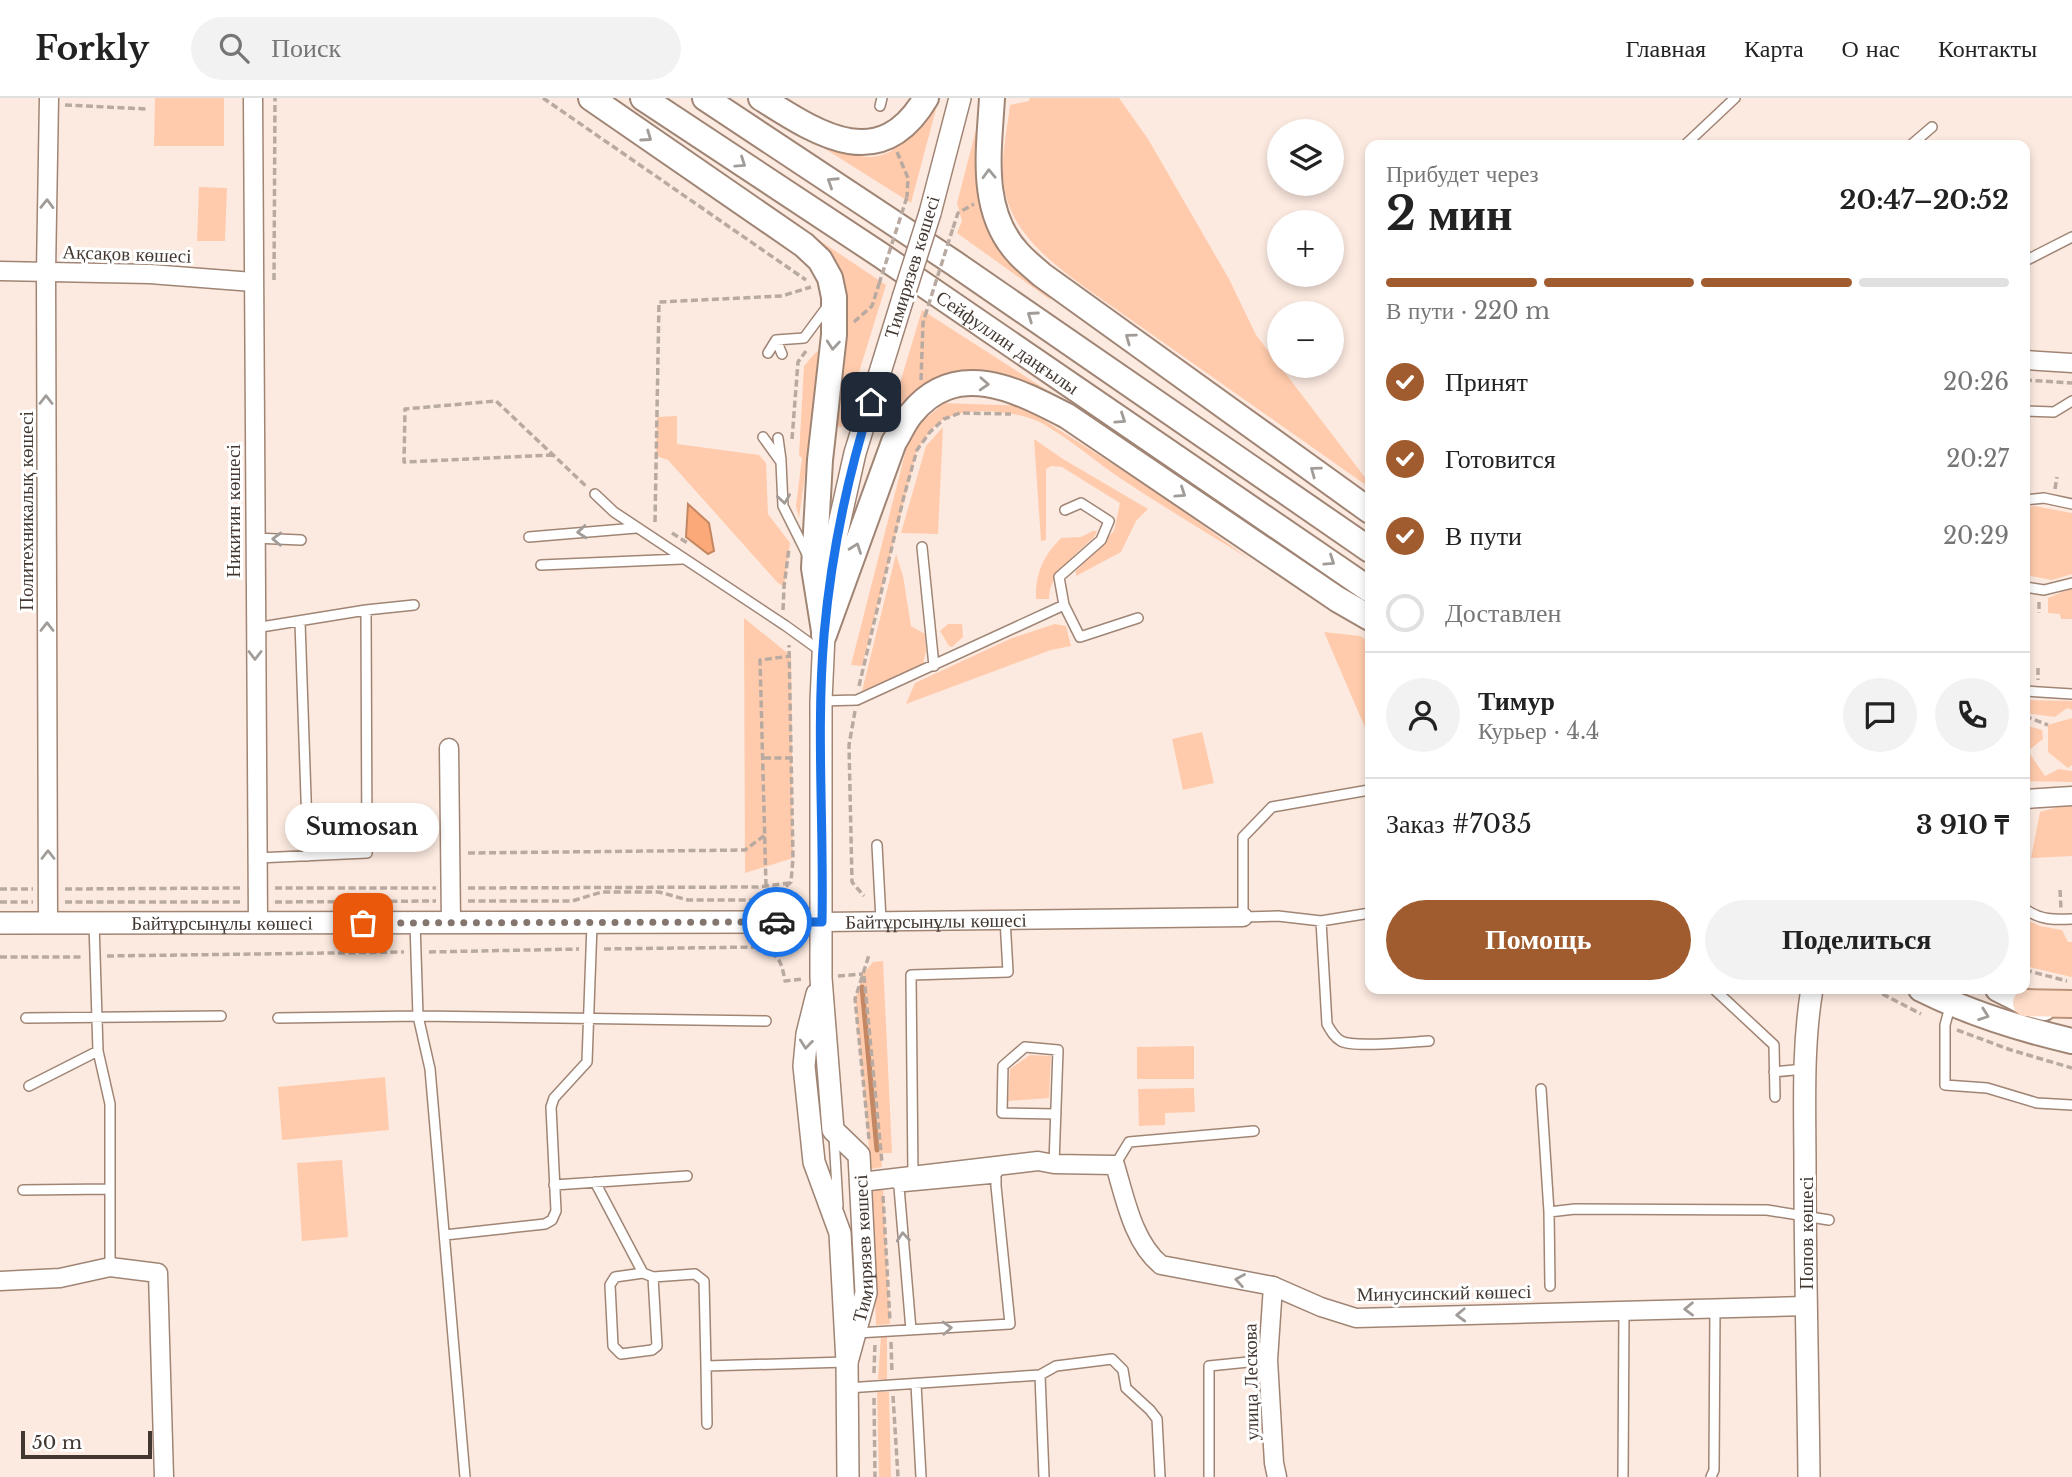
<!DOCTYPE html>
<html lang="ru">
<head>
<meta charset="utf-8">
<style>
	body { margin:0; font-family:"Libre Baskerville",serif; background:#f2f2f2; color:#222; height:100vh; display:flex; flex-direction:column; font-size:26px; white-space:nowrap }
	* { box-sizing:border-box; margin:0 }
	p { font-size:23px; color:#767676 }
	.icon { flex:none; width:38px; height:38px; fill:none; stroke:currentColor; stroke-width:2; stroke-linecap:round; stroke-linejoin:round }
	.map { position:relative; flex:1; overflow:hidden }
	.side { position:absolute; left:1365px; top:42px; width:665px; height:854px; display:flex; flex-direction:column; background:#fff; border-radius:14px; box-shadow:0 4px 10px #0003 }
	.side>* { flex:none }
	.buttons { position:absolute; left:1267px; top:21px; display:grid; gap:14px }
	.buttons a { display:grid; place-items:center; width:77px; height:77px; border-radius:50%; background:#fff; box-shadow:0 4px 10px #0003; font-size:35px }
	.scale { position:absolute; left:21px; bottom:18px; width:131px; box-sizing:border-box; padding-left:7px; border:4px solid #433831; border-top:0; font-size:19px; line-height:24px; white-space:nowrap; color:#433831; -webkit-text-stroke:5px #fff; paint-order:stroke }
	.pin { position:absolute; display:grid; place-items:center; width:60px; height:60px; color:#fff; margin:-30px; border-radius:14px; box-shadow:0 4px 10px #0006 }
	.courier { position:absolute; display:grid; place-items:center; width:70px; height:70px; margin:-35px; border:5px solid #1a73e8; border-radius:50%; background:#fff; color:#222; box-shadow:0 2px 9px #0007 }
	.bubble { position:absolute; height:49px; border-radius:24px; background:#fff; box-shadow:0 4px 10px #0003; font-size:23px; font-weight:700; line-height:49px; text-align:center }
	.headline em { font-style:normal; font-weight:700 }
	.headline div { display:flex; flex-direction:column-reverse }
	.headline { display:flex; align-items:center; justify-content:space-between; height:119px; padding:0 21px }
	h1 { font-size:46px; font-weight:700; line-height:52px }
	.bar { display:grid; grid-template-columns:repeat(4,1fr); gap:10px 7px; align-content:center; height:84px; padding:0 21px }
	.bar i { height:9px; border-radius:5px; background:#e0e0e0 }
	.bar .active { background:#a05b2e }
	.bar p { grid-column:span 4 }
	.line { display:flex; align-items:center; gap:18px; padding:0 21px; border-top:2px solid #e0e0e0 }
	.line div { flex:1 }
	.round { display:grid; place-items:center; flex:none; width:74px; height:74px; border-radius:37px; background:#f2f2f2 }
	ol { padding:0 21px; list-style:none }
	li { display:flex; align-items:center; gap:21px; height:77px }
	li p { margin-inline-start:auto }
	li .icon { padding:7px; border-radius:50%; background:#a05b2e; color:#fff; stroke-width:4 }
	li:last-child { color:#767676 }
	li i { width:38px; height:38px; border:4px solid #e0e0e0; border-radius:50% }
	.cta { display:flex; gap:14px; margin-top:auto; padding:14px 21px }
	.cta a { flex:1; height:80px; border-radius:42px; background:#a05b2e; color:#fff; font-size:28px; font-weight:700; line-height:80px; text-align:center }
	.cta a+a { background:#f2f2f2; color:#222 }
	header { display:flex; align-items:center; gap:42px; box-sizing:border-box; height:98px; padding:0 35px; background:#fff; border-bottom:2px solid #e0e0e0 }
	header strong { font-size:33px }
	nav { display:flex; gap:38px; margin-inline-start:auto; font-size:24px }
	.search { width:490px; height:63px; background:#f2f2f2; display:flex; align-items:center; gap:18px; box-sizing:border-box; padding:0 24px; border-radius:38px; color:#767676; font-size:26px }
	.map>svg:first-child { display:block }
	.green { fill:#ffcbac }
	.water { fill:#fba978; stroke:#c48763; stroke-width:2 }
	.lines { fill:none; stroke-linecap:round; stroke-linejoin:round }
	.stream { stroke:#c48763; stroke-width:5 }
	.service-casing { stroke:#a08575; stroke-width:12 }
	.minor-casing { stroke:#a08575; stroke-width:21 }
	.tertiary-casing { stroke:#a08575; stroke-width:24 }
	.secondary-casing { stroke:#a08575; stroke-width:28 }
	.primary-casing { stroke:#bc937a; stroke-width:30 }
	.path { stroke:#b9aaa1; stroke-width:3.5; stroke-dasharray:7 3.5; stroke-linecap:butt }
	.service { stroke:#fff; stroke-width:9 }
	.minor { stroke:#fff; stroke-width:18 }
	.tertiary { stroke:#fff; stroke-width:21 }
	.secondary { stroke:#fff; stroke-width:24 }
	.primary { stroke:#fedcc7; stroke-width:26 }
	.tertiary-bridge-casing { stroke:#a08575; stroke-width:24; stroke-linecap:butt }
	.path-bridge { stroke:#b9aaa1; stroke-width:3.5; stroke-dasharray:7 3.5; stroke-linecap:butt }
	.tertiary-bridge { stroke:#fff; stroke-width:21 }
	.oneway { stroke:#a19c98 }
	.done { stroke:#84766e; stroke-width:7; stroke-dasharray:0 12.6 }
	.route { stroke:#1a73e8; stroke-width:9 }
	.labels { text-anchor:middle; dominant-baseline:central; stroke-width:6; stroke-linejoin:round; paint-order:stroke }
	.street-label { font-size:19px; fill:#433831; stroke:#fff }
</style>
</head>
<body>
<header>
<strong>Forkly</strong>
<div class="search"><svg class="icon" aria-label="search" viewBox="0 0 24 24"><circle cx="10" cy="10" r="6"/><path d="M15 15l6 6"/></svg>Поиск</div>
<nav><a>Главная</a><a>Карта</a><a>О нас</a><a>Контакты</a></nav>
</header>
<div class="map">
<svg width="2072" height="1379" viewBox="0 0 2072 1379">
	<rect width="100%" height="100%" fill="#fceae0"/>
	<path class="green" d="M155,0H224V48H154Z
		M936,0H939L911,105L819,47C835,51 852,58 868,59C900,60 922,24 936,0Z
		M1030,0H1119L1148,41L1229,181L1256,237L1370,386V390L1083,188C1048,162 1011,134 1004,88C1000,62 1007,33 1010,7L1029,3Z
		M978,24L985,27L1008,156L1052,203L957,135L962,123L957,105Z
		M199,89L227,90L225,143H197Z
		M813,138L886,187L842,329L834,328C840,285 857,212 840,172C834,158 822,148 813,138Z
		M922,212L1062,302L965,275L883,341Z
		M817,253L821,261L799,420L796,408L802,360L799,357L804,268Z
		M944,305L1022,308L1155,393L1252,463C1208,435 1163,409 1120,380C1095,363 1071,342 1045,327C1022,313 971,308 946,320C933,327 925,340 917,352L862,568L851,567L908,344L922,324Z
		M677,318V346L759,357L766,365L768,416L790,445L784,489L777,484L668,362L656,358L657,319Z
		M943,329L938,436L901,435L926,348Z
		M1034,341L1063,361L1148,411L1136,423L1121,454L1076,478V473L1114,433L1120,405L1062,369L1051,368L1046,371V442L1041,443Z
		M2034,408L2072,415V476L2052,482L2025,477V410Z
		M1093,433H1097L1095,438C1077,456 1049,475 1049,501H1036C1035,476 1043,458 1061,440L1081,439Z
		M896,456L903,478L911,528L925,536L926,553L923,566L862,593Z
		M2072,490V521H2061L2060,516L2048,515V500Z
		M744,520L791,558L793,760L745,775Z
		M948,526H962L963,539L952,549L949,548L940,533Z
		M1055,526L1066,528L1071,548L1051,552L906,606L915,585L1012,540Z
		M1324,534L1360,538L1370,544V641Z
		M2025,602L2072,603V612L2067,610L2055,619L2025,615Z
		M2072,620V667L2068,670L2048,654V627Z
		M2025,627L2042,632L2043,641L2028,653L2045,678L2059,671L2072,673V684L2025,683Z
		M1202,634L1214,685L1183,692L1172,641Z
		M2072,705V758L2031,760L2040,714Z
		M2025,821L2040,828L2062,832L2068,844H2072V879L2025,868Z
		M883,863L892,1055H881L882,1069L871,1071L855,901L863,876L873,864Z
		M1194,948V981H1137V949Z
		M1030,957L1051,958L1049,1000L1008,1003L1010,971Z
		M385,979L389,1032L282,1042L278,989Z
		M1194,990L1195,1014L1165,1015V1027L1139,1028L1138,991Z
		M342,1062L348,1139L302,1143L297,1065Z
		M883,1088L890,1226L876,1227L871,1089Z
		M881,1238L887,1239V1282L878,1281Z
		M877,1294H889L891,1379H879Z"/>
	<path class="water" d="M688,406L709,425L714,453L708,456L686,439Z"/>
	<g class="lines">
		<path class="stream" d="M862,889L877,1052"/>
		<defs>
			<path id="service" d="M880,8L882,0
				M1685,47L1735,0
				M1911,47L1932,29
				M2025,163L2072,139
				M776,242L782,256
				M768,255L776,242L804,240L827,209
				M2025,313L2054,314L2072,303
				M763,339L781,364L783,408L808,458
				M778,340L781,362
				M595,396L614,414L786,528L822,554
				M2025,402L2044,400L2072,406
				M529,439L636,430
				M254,440L301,442
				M922,449L934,568
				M541,467L682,461
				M2025,489L2044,492L2072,485
				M1064,507L1059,479L1101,442L1109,423L1081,405L1065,412
				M300,524L308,758
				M255,530L366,512L414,507
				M2025,593L2072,596
				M821,603L857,602L1064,507L1080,539L1138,520
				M1369,692L1272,709L1243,739V819L1278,818L1321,823L1370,815
				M877,747L881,822
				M257,760L367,755L366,512
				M2025,811C2040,822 2054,822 2072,821
				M1321,823L1327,926C1331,933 1334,939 1341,943C1353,950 1411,944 1429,943
				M94,825L98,953L110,1006V1169
				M415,825L418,918L430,971L465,1379
				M1715,892L1774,947L1775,999
				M1951,905L1945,927V987L1987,990L2037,1005L2072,1007
				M26,920L221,918
				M278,920L418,918L766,923
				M1774,974L1804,971
				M29,988L98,953
				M1541,991L1549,1114L1550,1188
				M834,1039L838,1108
				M1054,1066L1058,952L1025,949L1003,968L1002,1015L1056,1016
				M1115,1067L1129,1044L1254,1033
				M913,1078L911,877L1008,874L1005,821
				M595,1084L643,1175L653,1179L657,1248L652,1252L621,1256L613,1248L610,1187L615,1179L643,1175
				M895,1084L899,1089L996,1080
				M554,1087L687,1078
				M899,1089L911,1232
				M23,1092L110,1091
				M1549,1114L1575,1111L1767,1112L1829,1122
				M445,1137L545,1126L552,1122L556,1113L551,1009L554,1000L587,964L592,826
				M653,1179L695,1176L704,1183L706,1268L846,1264
				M857,1235L1010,1226L996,1088V1077L1002,1067
				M706,1268L707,1326
				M1040,1277L1056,1268L1112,1261L1123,1272L1126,1290L1150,1312L1157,1321L1160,1379
				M916,1286L921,1379
				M847,1290L1040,1277L1044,1379
				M1209,1379V1268L1268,1262
				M1623,1379L1624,1212
				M1711,1379L1714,1372L1715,1210"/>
			<g id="minor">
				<path d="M253,0L258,825"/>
				<path d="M0,173L150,176L253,184"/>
				<path d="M2025,262L2072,265"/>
				<path d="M449,650L451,825"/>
				<path d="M2025,701L2072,698"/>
				<path id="s1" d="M822,824L1243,819"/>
				<path d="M48,825L46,174L49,0"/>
				<path d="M861,1084L1038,1063L1054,1066L1115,1067C1125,1100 1133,1144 1161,1167L1273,1188L1321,1209L1356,1220L1806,1208"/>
				<path d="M0,1183L60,1180L110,1169L158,1175L164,1379"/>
				<path d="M1273,1188L1268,1262L1274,1365L1277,1379"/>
			</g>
			<g id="tertiary">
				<path d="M930,115L960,0"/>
				<path id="s2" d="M0,825L822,824"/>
				<path d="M817,896L807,936L804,968L814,1064L840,1135L847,1264L848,1379"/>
				<path id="s3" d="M847,1264L866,1195L859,1057L833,1032L821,880V603L824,537L837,435L855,355L903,200"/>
				<path d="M1809,1379C1808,1276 1805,1174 1805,1071C1805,1011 1802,950 1812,891"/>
			</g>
			<g id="secondary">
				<path d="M591,0L804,147L820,162L830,180L834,199V237L820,362L814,470L824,533"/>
				<path id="s4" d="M643,0L879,156L1370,492"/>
				<path d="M705,0L954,165L1370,452"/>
				<path d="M761,0C818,36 880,78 926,0"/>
				<path d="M992,0C989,53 979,113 1018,155C1025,163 1034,170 1042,177L1370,413"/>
				<path d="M824,537L894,344C900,335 904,324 911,316C956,260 1017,292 1067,318L1337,501L1370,520"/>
				<path d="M1921,891C1969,915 2020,931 2072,943"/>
				<path d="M1998,891L2026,905L2044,910"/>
			</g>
			<path id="primary" d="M2026,905L2072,906"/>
		</defs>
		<use href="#service" class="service-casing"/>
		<use href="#minor" class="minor-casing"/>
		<use href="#tertiary" class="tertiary-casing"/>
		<use href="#secondary" class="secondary-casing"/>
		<use href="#primary" class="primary-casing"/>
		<path class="path" d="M543,0L806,182
			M65,7L147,11
			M897,54L908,80L907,99
			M953,130L958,115L974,106
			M274,182L275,0
			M854,224L872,208L879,186
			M921,282L923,225L925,218
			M2025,282L2072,285
			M792,341L798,264L806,253
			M553,357L404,364L405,311L496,303L587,389
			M2055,391L2057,379
			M655,424L659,204L782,198L811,189
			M672,435L689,446
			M2039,504V515
			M783,512L784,489L789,450
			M2038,570V582
			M859,588L904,398L917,352L930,334L944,321L960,315L1011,316
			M855,613L849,647L852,784L864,798
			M2025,618L2048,627
			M764,660H792
			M468,755L745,752L765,737
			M766,788L760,562L791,558
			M275,790H436
			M468,790L758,789L789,785
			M0,791H33
			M65,791L243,790
			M2060,792L2061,811
			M468,803H572L602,794H659L688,802H771L791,784L793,760L789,547
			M0,804H33
			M65,804H243
			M275,804L436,803
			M604,851L758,849C779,857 781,861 785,883L803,881
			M429,854L579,851
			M107,858L404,854
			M0,859H82
			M2025,872L2067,883
			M838,878L863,876
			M864,878L882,1065
			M1873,891L1921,916
			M1957,932L2011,952L2072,970
			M869,1041L855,901L869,857
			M883,1098L890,1223
			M891,1244L892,1275
			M874,1275L875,1244
			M893,1298L898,1379
			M874,1300L875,1379"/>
		<use href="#service" class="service"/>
		<use href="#minor" class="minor"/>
		<use href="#tertiary" class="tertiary"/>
		<use href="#secondary" class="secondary"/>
		<use href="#primary" class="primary"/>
		<defs>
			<path id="tertiary-bridge" d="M903,200L930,115"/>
		</defs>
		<use href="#tertiary-bridge" class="tertiary-bridge-casing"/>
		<path class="path-bridge" d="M879,186L907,99
			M925,218L953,130"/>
		<use href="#tertiary-bridge" class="tertiary-bridge"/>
	</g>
	<defs><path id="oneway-chevron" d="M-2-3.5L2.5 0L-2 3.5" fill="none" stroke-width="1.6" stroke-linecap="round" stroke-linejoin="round" transform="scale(1.75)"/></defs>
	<g class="oneway">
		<use href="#oneway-chevron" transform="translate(647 39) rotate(35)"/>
		<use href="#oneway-chevron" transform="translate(741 65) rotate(34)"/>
		<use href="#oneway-chevron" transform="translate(989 76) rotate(-92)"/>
		<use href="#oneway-chevron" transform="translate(832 84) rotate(-147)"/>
		<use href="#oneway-chevron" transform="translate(47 106) rotate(-89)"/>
		<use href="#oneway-chevron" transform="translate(1032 218) rotate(-145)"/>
		<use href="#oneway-chevron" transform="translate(1130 240) rotate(-144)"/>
		<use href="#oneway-chevron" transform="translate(833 247) rotate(95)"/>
		<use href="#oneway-chevron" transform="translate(984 286) rotate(3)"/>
		<use href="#oneway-chevron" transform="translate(46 302) rotate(-90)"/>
		<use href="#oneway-chevron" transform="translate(1121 321) rotate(34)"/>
		<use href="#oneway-chevron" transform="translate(1315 373) rotate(-144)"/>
		<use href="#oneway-chevron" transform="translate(1181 395) rotate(34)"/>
		<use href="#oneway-chevron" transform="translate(784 401) rotate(82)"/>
		<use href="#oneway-chevron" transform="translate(582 434) rotate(175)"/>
		<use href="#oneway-chevron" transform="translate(277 441) rotate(-178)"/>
		<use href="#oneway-chevron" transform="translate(856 450) rotate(-70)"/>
		<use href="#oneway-chevron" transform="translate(1330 463) rotate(34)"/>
		<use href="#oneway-chevron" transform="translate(47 529) rotate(-90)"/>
		<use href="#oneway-chevron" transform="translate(255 557) rotate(90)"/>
		<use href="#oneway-chevron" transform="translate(48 757) rotate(-90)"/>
		<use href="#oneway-chevron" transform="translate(1984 917) rotate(20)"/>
		<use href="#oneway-chevron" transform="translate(806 946) rotate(96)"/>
		<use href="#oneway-chevron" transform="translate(903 1139) rotate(-95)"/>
		<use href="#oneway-chevron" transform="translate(1240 1182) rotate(-170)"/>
		<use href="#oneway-chevron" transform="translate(1689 1211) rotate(179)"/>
		<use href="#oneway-chevron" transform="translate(1461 1217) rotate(178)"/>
		<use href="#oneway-chevron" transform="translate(947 1230) rotate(-3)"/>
	</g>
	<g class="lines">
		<path class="done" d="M363,825L777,824"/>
		<path class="route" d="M777,824H822C824,729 816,632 824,537C831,458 847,380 871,304"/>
	</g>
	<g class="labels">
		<g class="street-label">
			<text transform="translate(127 156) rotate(2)">Ақсақов көшесі</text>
			<text transform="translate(912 169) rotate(-73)">Тимирязев көшесі</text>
			<text stroke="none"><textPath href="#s4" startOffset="439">Сейфуллин даңғылы</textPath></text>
			<text transform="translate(26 413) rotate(-90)">Политехникалық көшесі</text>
			<text transform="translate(233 413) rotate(-90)">Никитин көшесі</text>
			<text stroke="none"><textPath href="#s1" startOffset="114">Байтұрсынұлы көшесі</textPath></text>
			<text stroke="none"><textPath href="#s2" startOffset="222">Байтұрсынұлы көшесі</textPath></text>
			<text transform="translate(1806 1135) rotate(-90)">Попов көшесі</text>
			<text stroke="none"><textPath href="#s3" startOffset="116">Тимирязев көшесі</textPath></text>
			<text transform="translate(1444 1195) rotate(-1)">Минусинский көшесі</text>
			<text transform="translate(1251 1284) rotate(-91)">улица Лескова</text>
		</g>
	</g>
</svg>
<div class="buttons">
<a><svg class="icon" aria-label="layers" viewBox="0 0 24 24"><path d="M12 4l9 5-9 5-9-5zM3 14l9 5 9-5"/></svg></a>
<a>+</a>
<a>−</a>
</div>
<div class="scale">50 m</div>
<div class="pin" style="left:363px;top:825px;background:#ea580c"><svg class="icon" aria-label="bag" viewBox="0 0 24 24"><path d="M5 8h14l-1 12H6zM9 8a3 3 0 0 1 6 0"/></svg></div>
<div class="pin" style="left:871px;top:304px;background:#1f2937"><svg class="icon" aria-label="home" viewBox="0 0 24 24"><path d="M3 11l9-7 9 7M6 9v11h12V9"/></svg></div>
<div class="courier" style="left:777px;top:824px"><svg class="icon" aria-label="car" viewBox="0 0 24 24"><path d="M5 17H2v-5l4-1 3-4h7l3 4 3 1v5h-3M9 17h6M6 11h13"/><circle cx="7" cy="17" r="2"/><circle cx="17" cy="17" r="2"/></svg></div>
<div class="bubble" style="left:285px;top:705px;width:154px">Sumosan</div>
<section class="side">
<div class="headline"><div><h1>2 мин</h1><p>Прибудет через</p></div><em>20:47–20:52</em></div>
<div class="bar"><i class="active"></i><i class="active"></i><i class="active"></i><i></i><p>В пути · 220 m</p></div>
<ol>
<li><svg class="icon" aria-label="check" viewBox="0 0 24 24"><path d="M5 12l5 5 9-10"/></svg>Принят<p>20:26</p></li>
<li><svg class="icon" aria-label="check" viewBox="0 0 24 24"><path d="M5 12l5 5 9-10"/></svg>Готовится<p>20:27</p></li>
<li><svg class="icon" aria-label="check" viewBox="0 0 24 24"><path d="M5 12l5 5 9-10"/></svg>В пути<p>20:29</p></li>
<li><i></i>Доставлен</li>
</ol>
<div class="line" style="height:126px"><a class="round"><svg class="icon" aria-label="person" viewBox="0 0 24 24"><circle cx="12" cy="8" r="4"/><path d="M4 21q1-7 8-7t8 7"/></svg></a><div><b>Тимур</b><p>Курьер · 4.4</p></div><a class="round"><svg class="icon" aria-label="chat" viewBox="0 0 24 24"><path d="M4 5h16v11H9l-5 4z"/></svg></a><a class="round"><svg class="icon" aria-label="phone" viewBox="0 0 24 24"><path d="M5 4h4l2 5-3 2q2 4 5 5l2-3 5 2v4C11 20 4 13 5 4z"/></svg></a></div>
<div class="line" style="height:91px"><div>Заказ #7035</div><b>3 910 ₸</b></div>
<div class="cta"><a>Помощь</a><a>Поделиться</a></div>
</section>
</div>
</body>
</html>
